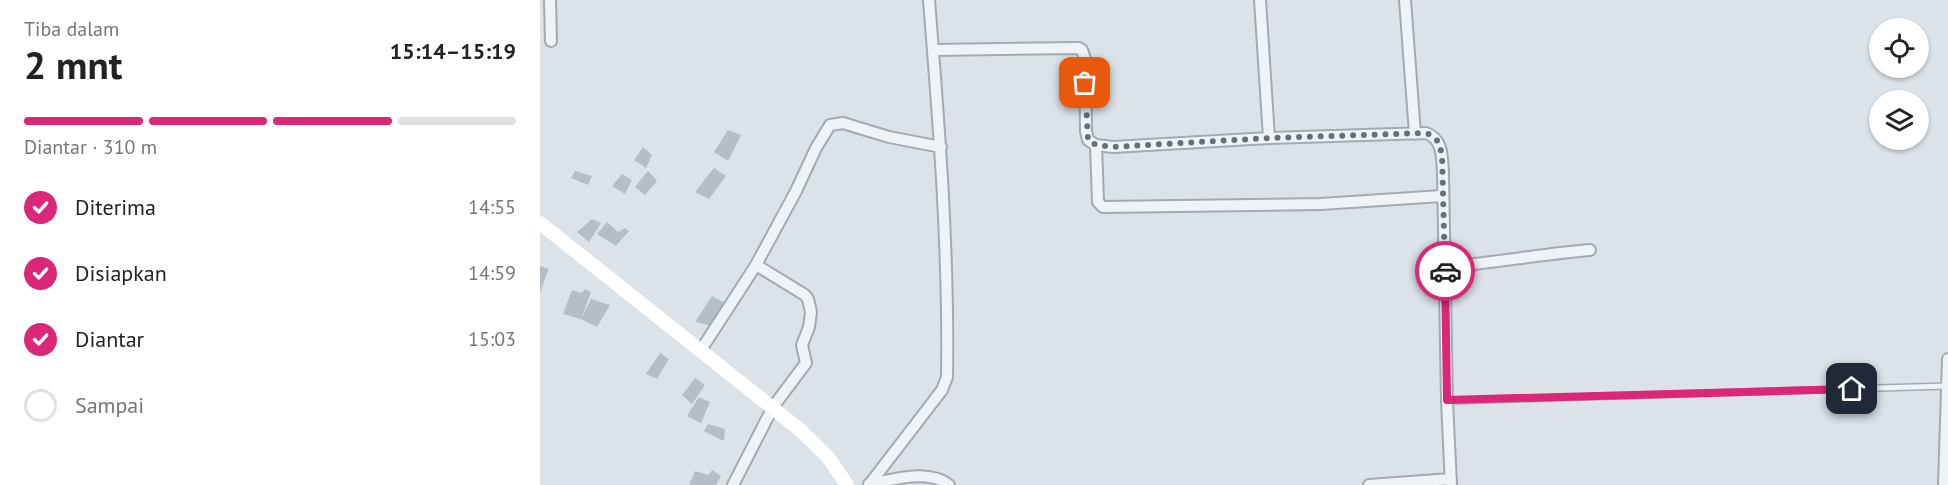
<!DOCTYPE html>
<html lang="id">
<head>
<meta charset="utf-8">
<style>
	body { margin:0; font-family:"PT Sans",sans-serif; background:#f2f2f2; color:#222; height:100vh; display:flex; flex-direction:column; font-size:22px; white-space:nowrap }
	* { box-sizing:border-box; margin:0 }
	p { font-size:20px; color:#767676 }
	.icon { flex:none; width:33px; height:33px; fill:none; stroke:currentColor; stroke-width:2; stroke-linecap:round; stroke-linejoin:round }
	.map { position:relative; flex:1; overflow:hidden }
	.sheet { display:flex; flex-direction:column; background:#fff; width:540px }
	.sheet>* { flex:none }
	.fabs { position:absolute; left:1329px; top:18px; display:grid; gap:12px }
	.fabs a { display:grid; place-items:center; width:60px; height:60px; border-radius:50%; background:#fff; box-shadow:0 2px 4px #0004; font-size:30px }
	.pin { position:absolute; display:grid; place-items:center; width:51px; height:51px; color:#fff; margin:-26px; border-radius:12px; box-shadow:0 3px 9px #0006 }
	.courier { position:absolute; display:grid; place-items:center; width:60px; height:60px; margin:-30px; border:4px solid #db2777; border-radius:50%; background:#fff; color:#222; box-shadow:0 2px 8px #0007 }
	.head em { font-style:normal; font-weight:700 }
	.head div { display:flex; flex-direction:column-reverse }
	.head { display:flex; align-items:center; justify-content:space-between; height:102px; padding:0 24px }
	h1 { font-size:39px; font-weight:700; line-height:45px }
	.bar { display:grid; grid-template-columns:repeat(4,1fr); gap:9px 6px; align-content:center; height:72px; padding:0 24px }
	.bar i { height:8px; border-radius:4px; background:#e0e0e0 }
	.bar .on { background:#db2777 }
	.bar p { grid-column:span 4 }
	ol { padding:0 24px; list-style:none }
	li { display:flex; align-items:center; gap:18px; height:66px }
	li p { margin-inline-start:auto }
	li .icon { padding:6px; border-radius:50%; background:#db2777; color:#fff; stroke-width:4 }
	li:last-child { color:#767676 }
	li i { width:33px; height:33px; border:3px solid #e0e0e0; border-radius:50% }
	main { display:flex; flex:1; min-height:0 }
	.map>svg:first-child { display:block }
	.building { fill:#b3bec5 }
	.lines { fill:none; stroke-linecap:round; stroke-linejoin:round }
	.service-casing { stroke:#a1abb2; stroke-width:8 }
	.minor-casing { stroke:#a1abb2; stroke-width:14 }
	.service { stroke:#eff3f6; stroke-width:5 }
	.minor { stroke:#eff3f6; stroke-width:10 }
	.secondary { stroke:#fff; stroke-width:14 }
	.done { stroke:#65717a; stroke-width:6; stroke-dasharray:0 10.8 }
	.route { stroke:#db2777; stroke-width:8 }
</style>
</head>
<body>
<main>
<section class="sheet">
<div class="head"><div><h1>2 mnt</h1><p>Tiba dalam</p></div><em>15:14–15:19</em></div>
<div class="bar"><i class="on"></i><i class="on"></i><i class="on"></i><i></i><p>Diantar · 310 m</p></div>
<ol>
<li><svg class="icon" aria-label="check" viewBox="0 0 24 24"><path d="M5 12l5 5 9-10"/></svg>Diterima<p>14:55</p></li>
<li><svg class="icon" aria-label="check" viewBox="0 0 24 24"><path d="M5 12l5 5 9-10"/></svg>Disiapkan<p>14:59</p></li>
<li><svg class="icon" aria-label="check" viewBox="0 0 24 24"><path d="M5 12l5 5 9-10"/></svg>Diantar<p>15:03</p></li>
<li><i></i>Sampai</li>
</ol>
</section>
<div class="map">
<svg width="1408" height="485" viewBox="0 0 1408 485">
	<rect width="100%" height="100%" fill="#dce3e8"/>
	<path class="building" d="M188,130L201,135L188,161L174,152Z
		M103,147L112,155L106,168L94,160Z
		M174,168L186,176L169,199L155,192Z
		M35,171L52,176L48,185L31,178Z
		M108,171L117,181L105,195L95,187Z
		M82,174L92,180L85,194L72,186Z
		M52,219L61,223L49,242L37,232Z
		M67,222L78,232L85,228L89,231L76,246L57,234Z
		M0,266L9,269L0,292Z
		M45,289L51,292L41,319L23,314L32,290L41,293Z
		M172,296L185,303L172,326L155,322Z
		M51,299L70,305L57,327L41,319Z
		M120,353L129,359L117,379L106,374Z
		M155,378L165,385L152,404L142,395Z
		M159,397L170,402L161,423L147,416Z
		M168,424L185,429L184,441L164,431Z
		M172,470L181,476L176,485H149L155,471L169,475Z"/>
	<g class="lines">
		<defs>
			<path id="service" d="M907,401L1407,386"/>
			<path id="minor" d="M10,0L11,41
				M720,0L729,138
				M865,0L875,134
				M393,50L539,48L542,50L545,59L546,131L548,140L556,145L573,147L729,138L886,133C903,139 902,157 903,173L907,401L911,485
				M556,145L558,202L563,207L781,204L902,196
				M905,267C954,263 1002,254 1050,250
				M161,350L216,265
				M329,484C352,480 389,468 409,485
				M193,485L233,407L266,363L262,345L269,327L271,312L268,299L265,295L216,265L256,191L276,148L290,125L303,123L349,137L401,147
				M329,485L402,390L407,377C409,251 399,125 389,0
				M829,485L911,479
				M1404,485L1408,359"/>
		</defs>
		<use href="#service" class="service-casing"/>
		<use href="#minor" class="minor-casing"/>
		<use href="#service" class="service"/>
		<use href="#minor" class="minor"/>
		<path class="secondary" d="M0,223L259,429L288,457L307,485"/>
	</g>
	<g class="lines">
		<path class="done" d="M545,83L548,140L556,145L573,147L729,138L886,133C898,137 899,143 902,155L905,271"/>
		<path class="route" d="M905,271L907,400L1312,389"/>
	</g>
</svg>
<div class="fabs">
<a><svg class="icon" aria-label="locate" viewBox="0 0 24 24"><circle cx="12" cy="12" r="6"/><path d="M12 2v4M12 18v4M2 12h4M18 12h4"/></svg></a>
<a><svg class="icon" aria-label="layers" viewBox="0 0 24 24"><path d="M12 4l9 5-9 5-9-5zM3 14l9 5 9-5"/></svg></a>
</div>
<div class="pin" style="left:545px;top:83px;background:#ea580c"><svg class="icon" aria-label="bag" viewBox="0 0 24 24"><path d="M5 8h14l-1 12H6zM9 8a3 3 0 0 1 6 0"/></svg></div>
<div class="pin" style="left:1312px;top:389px;background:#1f2937"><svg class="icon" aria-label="home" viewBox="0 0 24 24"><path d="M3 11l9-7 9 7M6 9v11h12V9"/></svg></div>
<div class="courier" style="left:905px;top:271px"><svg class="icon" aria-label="car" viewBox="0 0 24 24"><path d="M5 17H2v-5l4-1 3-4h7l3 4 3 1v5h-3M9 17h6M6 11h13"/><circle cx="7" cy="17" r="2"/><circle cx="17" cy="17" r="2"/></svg></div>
</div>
</main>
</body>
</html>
